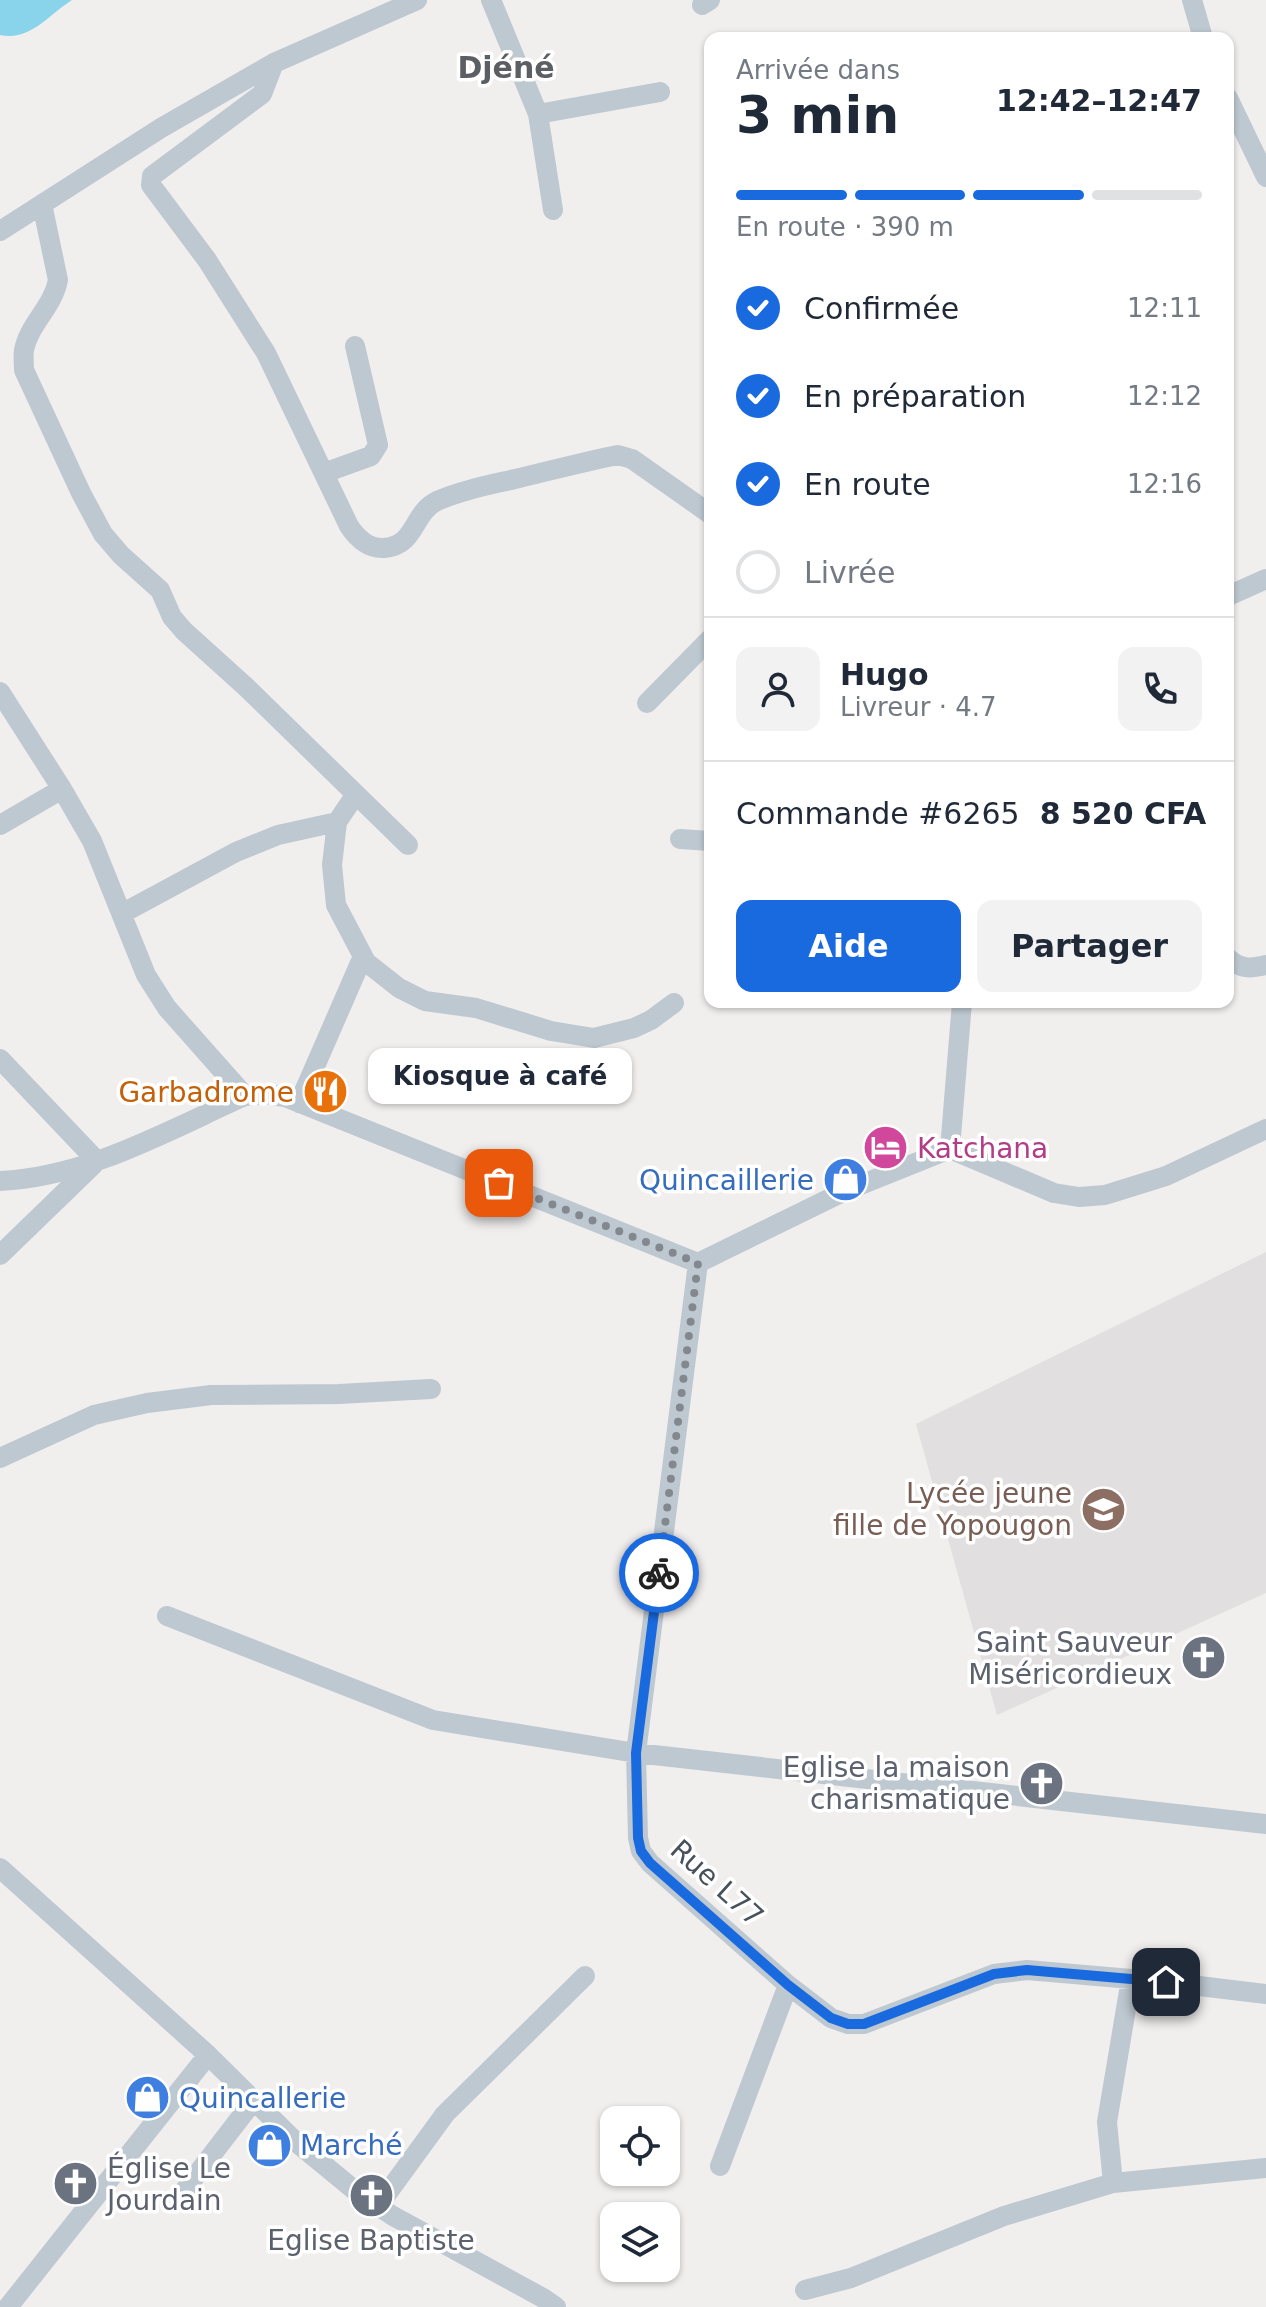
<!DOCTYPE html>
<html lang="fr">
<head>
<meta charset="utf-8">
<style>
	body { margin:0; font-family:"DejaVu Sans",sans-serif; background:#f2f2f3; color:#1f2937; height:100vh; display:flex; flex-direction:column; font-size:30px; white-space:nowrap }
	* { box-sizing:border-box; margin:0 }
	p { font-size:26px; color:#747a83 }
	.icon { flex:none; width:44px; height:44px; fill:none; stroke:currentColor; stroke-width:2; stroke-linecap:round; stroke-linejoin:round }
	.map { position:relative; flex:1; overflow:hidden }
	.sheet { position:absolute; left:704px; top:32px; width:530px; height:976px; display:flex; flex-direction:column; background:#fff; border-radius:16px; box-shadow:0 2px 6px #0004 }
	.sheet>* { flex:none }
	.buttons { position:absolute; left:600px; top:2106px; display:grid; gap:16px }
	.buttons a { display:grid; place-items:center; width:80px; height:80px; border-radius:16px; background:#fff; box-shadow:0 2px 6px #0004; font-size:40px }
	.pin { position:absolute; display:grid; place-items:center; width:68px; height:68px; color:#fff; margin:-34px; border-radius:16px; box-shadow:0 4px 12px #0006 }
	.courier { position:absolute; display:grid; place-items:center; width:80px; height:80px; margin:-40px; border:6px solid #1969df; border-radius:50%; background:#fff; color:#222; box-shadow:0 2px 10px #0007 }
	.bubble { position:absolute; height:56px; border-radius:16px; background:#fff; box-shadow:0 2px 6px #0004; font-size:26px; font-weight:600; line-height:56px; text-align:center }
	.summary em { font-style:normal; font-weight:600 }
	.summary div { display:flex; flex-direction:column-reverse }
	.summary { display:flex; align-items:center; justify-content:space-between; height:136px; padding:0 32px }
	h1 { font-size:52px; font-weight:600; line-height:60px }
	.bar { display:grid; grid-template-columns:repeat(4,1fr); gap:12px 8px; align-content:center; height:96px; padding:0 32px }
	.bar i { height:10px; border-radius:6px; background:#e0e1e3 }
	.bar .selected { background:#1969df }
	.bar p { grid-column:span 4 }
	.line { display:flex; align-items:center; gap:20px; padding:0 32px; border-top:2px solid #e0e1e3 }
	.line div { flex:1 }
	.round { display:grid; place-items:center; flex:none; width:84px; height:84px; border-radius:16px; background:#f2f2f3 }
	ol { padding:0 32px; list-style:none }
	li { display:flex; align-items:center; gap:24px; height:88px }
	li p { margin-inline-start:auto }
	li .icon { padding:8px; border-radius:50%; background:#1969df; color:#fff; stroke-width:4 }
	li:last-child { color:#747a83 }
	li i { width:44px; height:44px; border:4px solid #e0e1e3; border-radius:50% }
	.primary-button { display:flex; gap:16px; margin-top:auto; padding:16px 32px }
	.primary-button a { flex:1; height:92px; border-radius:16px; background:#1969df; color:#fff; font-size:32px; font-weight:600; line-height:92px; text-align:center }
	.primary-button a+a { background:#f2f2f3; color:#1f2937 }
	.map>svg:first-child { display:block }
	.education { fill:#e2dfe0 }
	.water { fill:#89d3eb }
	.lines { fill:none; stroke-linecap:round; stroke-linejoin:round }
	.minor { stroke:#bec8d0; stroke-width:20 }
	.done { stroke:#82888e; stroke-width:8; stroke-dasharray:0 14.4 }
	.route { stroke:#1969df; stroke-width:10 }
	.labels { text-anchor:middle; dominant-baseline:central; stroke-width:7; stroke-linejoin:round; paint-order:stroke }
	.food-label { font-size:28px; fill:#c56008; stroke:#fff; text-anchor:end }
	.hotel-label { font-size:28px; fill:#b23c85; stroke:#fff; text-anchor:start }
	.shop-label { font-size:28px; fill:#366cbe; stroke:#fff; text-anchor:start }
	.education-label { font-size:28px; fill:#785e54; stroke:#fff; text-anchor:end }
	.worship-label { font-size:28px; fill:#5b616d; stroke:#fff; text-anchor:end }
	.street-label { font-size:28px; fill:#46515b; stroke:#fff }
	.neighbourhood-label { font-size:30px; font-weight:bold; fill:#5b5e63; stroke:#fff }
</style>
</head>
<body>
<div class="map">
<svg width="1266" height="2307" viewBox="0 0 1266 2307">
	<rect width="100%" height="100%" fill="#f1eeee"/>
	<path class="education" d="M1266,1252V1593L997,1715L916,1424Z"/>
	<path class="water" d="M0,0H72C48,15 31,41 0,35Z"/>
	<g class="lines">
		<path class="minor" d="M491,0L538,114L553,210
			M1192,0L1203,38
			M702,5L710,0
			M274,63L262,94L152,176L151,185L207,260L266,353L349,526C357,538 369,549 384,548C417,545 412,513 437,501C462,490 489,485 515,479C549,471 583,462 618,455L632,459L710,514
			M1228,98L1266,177
			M538,114L660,92
			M42,204L58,280C53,307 29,324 24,350C23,356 24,364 24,370L81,493L103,534L121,555L160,590L172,617L184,631L246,687L408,845
			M0,231L161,128L274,63L417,0
			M324,473L371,456L378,445L355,346
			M1228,596L1266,579
			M0,692L62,789L92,841L146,975L167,1008L245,1096
			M647,703L710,639
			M356,794L337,822L332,865L336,905L366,962L399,988L425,1001L476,1008L551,1031L594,1038L634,1028L651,1020L674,1003
			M0,825L62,789
			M680,839L710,841
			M123,913L236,852L278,835L337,822
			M1228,958C1240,969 1250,969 1266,965
			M0,1059L97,1161
			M299,1103L360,963L366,962
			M950,1149L962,1002
			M0,1181C87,1177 167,1131 245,1096L265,1094L285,1097L698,1263L843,1192L950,1149L1054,1193L1079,1197L1105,1195L1166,1176L1266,1129
			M0,1255L94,1164
			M698,1263L636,1753L638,1838L641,1851L650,1863L788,1985L831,2018L848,2024H864L994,1974L1027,1970L1166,1982L1266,1994
			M0,1458L94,1415L147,1403L211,1395L339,1394L431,1389
			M167,1616L433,1720L636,1753L1266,1824
			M0,1868L208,2055L296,2142L358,2193L393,2216L543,2298L556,2307
			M1131,1979L1107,2122L1113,2183L1266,2168
			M720,2166L788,1985
			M184,2191L254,2100
			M378,2206L445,2114L585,1976
			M805,2290L851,2278L1004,2216L1113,2183
			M8,2307L208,2055"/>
	</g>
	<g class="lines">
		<path class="done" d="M499,1183L698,1263L659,1573"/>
		<path class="route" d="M659,1573L636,1753L638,1838L641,1851L650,1863L788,1985L831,2018L848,2024H864L994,1974L1027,1970L1166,1982"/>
	</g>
	<defs>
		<symbol id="restaurant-disc" viewBox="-11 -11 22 22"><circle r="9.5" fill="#e8710a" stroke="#fff"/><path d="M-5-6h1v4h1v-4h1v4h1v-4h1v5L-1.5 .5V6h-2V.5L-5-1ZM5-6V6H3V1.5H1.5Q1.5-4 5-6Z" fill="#fff"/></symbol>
		<symbol id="hotel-disc" viewBox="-11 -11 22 22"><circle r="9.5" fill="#d1479c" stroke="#fff"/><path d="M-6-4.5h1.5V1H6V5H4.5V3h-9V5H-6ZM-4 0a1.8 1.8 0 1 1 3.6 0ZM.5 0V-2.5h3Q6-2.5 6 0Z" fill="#fff"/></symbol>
		<symbol id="shop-disc" viewBox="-11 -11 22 22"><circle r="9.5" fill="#3f7fe0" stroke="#fff"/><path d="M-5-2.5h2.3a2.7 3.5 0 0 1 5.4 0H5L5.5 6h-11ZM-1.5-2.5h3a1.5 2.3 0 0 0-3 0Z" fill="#fff"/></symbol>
		<symbol id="school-disc" viewBox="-11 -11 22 22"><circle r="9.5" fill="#8d6e63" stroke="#fff"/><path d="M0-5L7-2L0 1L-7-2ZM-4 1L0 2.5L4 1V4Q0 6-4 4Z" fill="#fff"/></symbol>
		<symbol id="church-disc" viewBox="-11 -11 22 22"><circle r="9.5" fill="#6b7280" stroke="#fff"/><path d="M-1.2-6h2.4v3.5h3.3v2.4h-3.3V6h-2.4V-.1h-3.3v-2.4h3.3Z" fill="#fff"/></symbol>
	</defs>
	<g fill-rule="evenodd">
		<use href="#restaurant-disc" x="300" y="1066" width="51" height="51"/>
		<use href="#hotel-disc" x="860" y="1122" width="51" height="51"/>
		<use href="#shop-disc" x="820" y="1154" width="51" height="51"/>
		<use href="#school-disc" x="1078" y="1484" width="51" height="51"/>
		<use href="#church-disc" x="1178" y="1632" width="51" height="51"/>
		<use href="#church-disc" x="1016" y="1758" width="51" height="51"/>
		<use href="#shop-disc" x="122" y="2072" width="51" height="51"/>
		<use href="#shop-disc" x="244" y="2120" width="51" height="51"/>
		<use href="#church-disc" x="50" y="2158" width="51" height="51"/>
		<use href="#church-disc" x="346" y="2170" width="51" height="51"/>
	</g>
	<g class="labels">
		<g class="food-label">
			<text x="294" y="1092">Garbadrome</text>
		</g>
		<g class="hotel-label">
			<text x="917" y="1148">Katchana</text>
		</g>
		<g class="shop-label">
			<text x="814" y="1180" text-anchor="end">Quincaillerie</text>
			<text x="179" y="2098">Quincallerie</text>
			<text x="300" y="2145">Marché</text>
		</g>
		<g class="education-label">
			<text x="1072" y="1493">Lycée jeune<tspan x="1072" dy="32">fille de Yopougon</tspan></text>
		</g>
		<g class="worship-label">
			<text x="1172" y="1642">Saint Sauveur<tspan x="1172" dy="32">Miséricordieux</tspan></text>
			<text x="1010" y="1767">Eglise la maison<tspan x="1010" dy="32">charismatique</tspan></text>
			<text x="107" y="2168" text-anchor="start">Église Le<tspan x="107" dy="32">Jourdain</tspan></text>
			<text x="371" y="2240" text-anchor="middle">Eglise Baptiste</text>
		</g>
		<g class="street-label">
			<text transform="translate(717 1883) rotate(42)">Rue L77</text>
		</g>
		<g class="neighbourhood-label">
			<text x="506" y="67">Djéné</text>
		</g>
	</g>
</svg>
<div class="buttons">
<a><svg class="icon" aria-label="locate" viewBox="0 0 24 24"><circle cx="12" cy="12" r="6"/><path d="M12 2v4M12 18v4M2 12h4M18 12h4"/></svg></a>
<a><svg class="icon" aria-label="layers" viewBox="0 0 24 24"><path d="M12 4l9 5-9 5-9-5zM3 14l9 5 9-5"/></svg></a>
</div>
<div class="pin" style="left:499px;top:1183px;background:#ea580c"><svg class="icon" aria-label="bag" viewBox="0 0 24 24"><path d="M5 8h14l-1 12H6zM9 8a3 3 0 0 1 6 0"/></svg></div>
<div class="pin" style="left:1166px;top:1982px;background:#1f2937"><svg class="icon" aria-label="home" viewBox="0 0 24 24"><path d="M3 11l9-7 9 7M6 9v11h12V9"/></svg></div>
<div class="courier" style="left:659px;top:1573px"><svg class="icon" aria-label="bike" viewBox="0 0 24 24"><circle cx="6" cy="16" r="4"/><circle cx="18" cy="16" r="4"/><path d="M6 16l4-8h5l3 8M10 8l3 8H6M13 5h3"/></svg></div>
<div class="bubble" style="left:368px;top:1048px;width:264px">Kiosque à café</div>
<section class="sheet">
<div class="summary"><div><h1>3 min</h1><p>Arrivée dans</p></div><em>12:42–12:47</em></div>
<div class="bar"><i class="selected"></i><i class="selected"></i><i class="selected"></i><i></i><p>En route · 390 m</p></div>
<ol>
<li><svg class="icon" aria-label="check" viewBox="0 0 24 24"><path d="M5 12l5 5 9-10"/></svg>Confirmée<p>12:11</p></li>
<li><svg class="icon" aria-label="check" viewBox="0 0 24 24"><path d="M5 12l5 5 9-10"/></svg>En préparation<p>12:12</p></li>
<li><svg class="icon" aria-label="check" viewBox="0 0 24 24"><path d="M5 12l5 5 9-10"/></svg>En route<p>12:16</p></li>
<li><i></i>Livrée</li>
</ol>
<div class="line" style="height:144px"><a class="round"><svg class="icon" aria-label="person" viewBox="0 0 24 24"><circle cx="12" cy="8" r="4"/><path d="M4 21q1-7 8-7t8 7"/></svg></a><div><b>Hugo</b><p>Livreur · 4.7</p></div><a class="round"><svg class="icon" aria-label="phone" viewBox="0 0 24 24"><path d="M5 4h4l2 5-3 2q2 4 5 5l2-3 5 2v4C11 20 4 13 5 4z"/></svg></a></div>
<div class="line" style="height:104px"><div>Commande #6265</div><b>8 520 CFA</b></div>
<div class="primary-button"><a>Aide</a><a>Partager</a></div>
</section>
</div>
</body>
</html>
